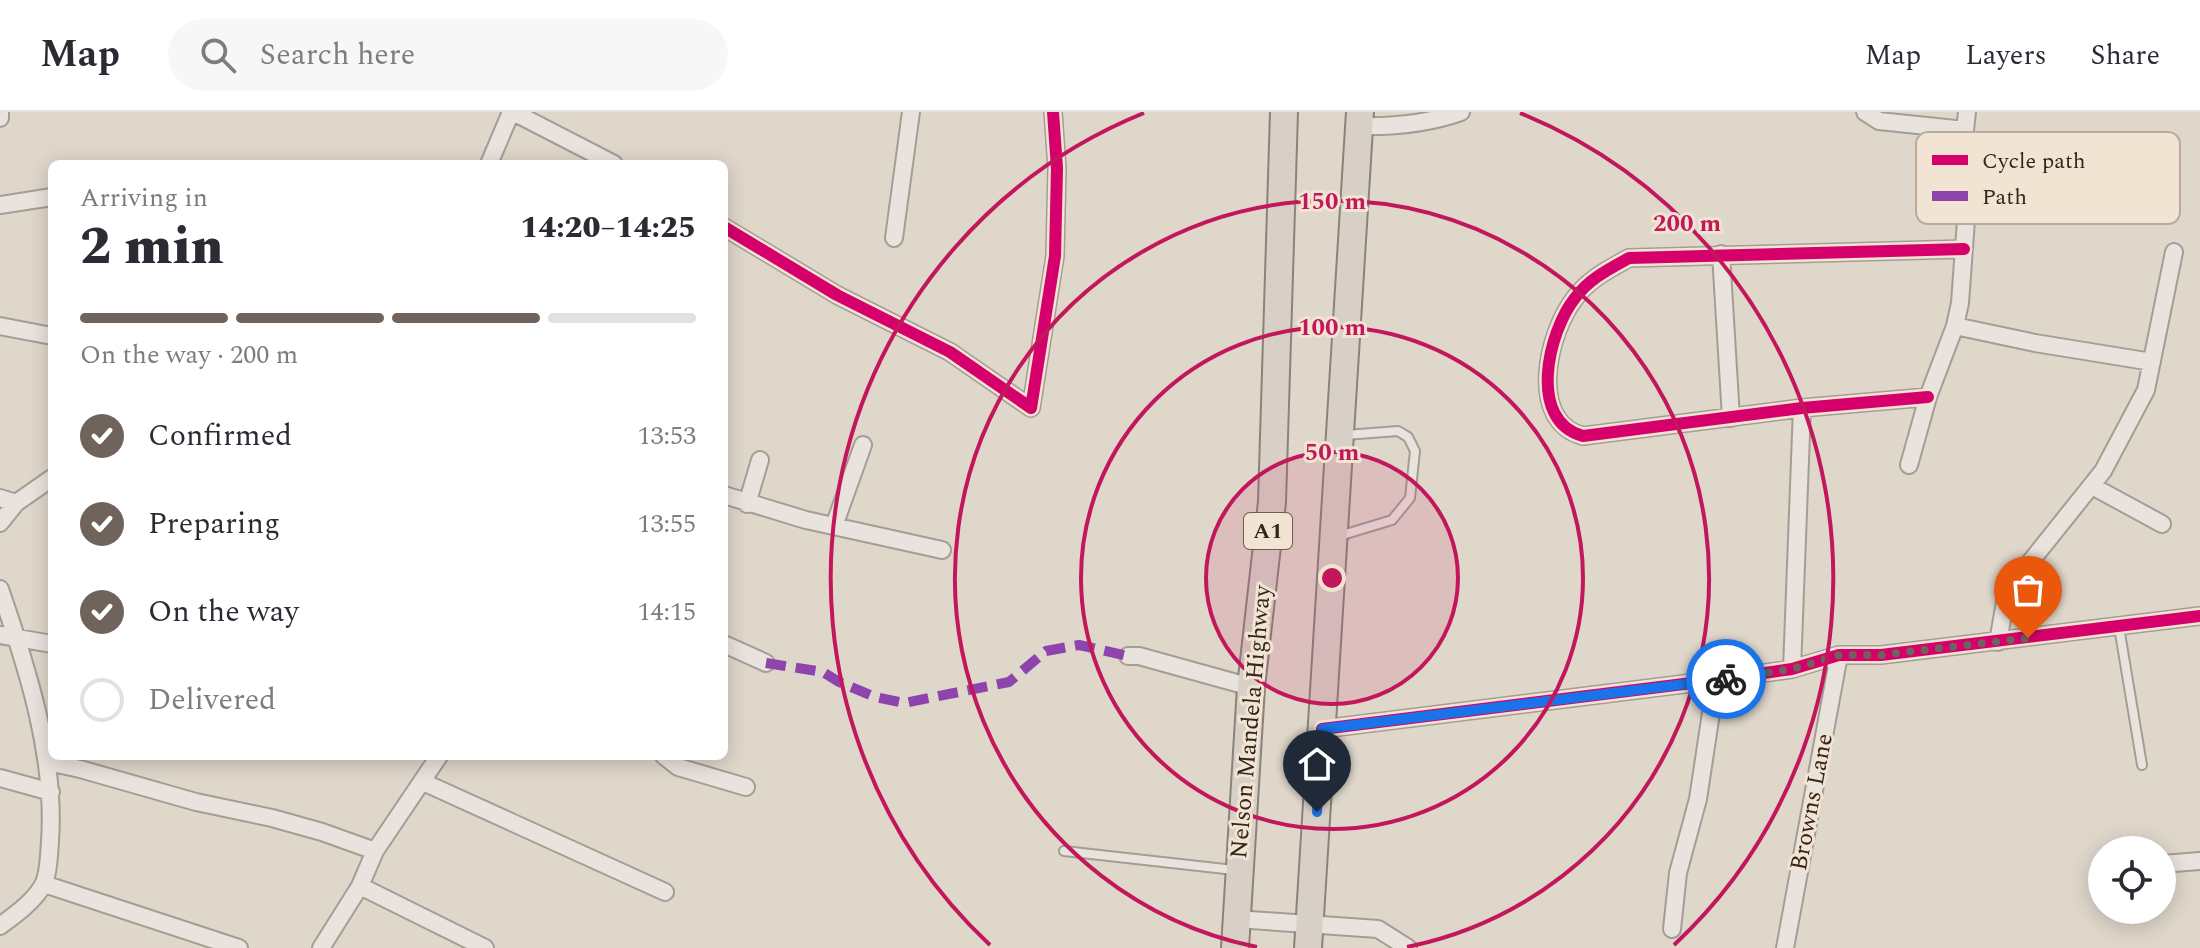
<!DOCTYPE html>
<html lang="en">
<head>
<meta charset="utf-8">
<style>
	body { margin:0; font-family:Spectral,serif; background:#f7f7f7; color:#2b2b33; height:100vh; display:flex; flex-direction:column; font-size:30px; white-space:nowrap }
	* { box-sizing:border-box; margin:0 }
	p { font-size:26px; color:#7c7c81 }
	.icon { flex:none; width:44px; height:44px; fill:none; stroke:currentColor; stroke-width:2; stroke-linecap:round; stroke-linejoin:round }
	.map { position:relative; flex:1; overflow:hidden }
	.details { position:absolute; left:48px; top:48px; width:680px; height:600px; display:flex; flex-direction:column; background:#fff; border-radius:12px; box-shadow:0 4px 20px #0003 }
	.details>* { flex:none }
	.fabs { position:absolute; left:2088px; top:724px; display:grid; gap:16px }
	.fabs a { display:grid; place-items:center; width:88px; height:88px; border-radius:50%; background:#fff; box-shadow:0 4px 20px #0003; font-size:40px }
	.pin { position:absolute; display:grid; place-items:center; width:68px; height:68px; color:#fff; margin:-82px -34px; border-radius:50% 50% 50% 0; rotate:-45deg; box-shadow:0 0 8px #0007 }
	.pin .icon { rotate:45deg }
	.courier { position:absolute; display:grid; place-items:center; width:80px; height:80px; margin:-40px; border:6px solid #1a73e8; border-radius:50%; background:#fff; color:#222; box-shadow:0 2px 10px #0007 }
	.headline em { font-style:normal; font-weight:800 }
	.headline div { display:flex; flex-direction:column-reverse }
	.headline { display:flex; align-items:center; justify-content:space-between; height:136px; padding:0 32px }
	h1 { font-size:52px; font-weight:800; line-height:60px }
	.bar { display:grid; grid-template-columns:repeat(4,1fr); gap:12px 8px; align-content:center; height:96px; padding:0 32px }
	.bar i { height:10px; border-radius:6px; background:#e1e1e2 }
	.bar .active { background:#6f635b }
	.bar p { grid-column:span 4 }
	ol { padding:0 32px; list-style:none }
	li { display:flex; align-items:center; gap:24px; height:88px }
	li p { margin-inline-start:auto }
	li .icon { padding:8px; border-radius:50%; background:#6f635b; color:#fff; stroke-width:4 }
	li:last-child { color:#7c7c81 }
	li i { width:44px; height:44px; border:4px solid #e1e1e2; border-radius:50% }
	header { display:flex; align-items:center; gap:48px; box-sizing:border-box; height:112px; padding:0 40px; background:#fff; border-bottom:2px solid #e1e1e2 }
	header strong { font-size:38px }
	nav { display:flex; gap:44px; margin-inline-start:auto; font-size:28px }
	.search { width:560px; height:72px; background:#f7f7f7; display:flex; align-items:center; gap:20px; box-sizing:border-box; padding:0 28px; border-radius:44px; color:#7c7c81; font-size:30px }
	.map>svg:first-child { display:block }
	.lines { fill:none; stroke-linecap:round; stroke-linejoin:round }
	.service-casing { stroke:#a59d95; stroke-width:12 }
	.minor-casing { stroke:#a59d95; stroke-width:20 }
	.trunk-casing { stroke:#8b837b; stroke-width:30 }
	.service { stroke:#e8e3dc; stroke-width:8 }
	.minor { stroke:#e8e3dc; stroke-width:16 }
	.trunk { stroke:#d8d0c6; stroke-width:26 }
	.quiet { stroke:#8e44ad; stroke-width:10; stroke-dasharray:20 10; stroke-linecap:butt }
	.cycleway-casing { stroke:#f1e4d2; stroke-width:17 }
	.cycleway { stroke:#d6006c; stroke-width:12 }
	.done { stroke:#6f635b; stroke-width:8; stroke-dasharray:0 14.4 }
	.route { stroke:#1a73e8; stroke-width:10 }
	.ring { fill:none; stroke:#c2185b; stroke-width:4 }
	.labels { text-anchor:middle; dominant-baseline:central; stroke-width:6; stroke-linejoin:round; paint-order:stroke }
	.shield { fill:#f1e4d2; stroke:#6b5e54; stroke-width:2 }
	.shield-label { font-size:22px; font-weight:bold; fill:#32251e }
	.street-label { font-size:24px; fill:#32251e; stroke:#f1e4d2 }
	.key { fill:#f1e4d2; stroke:#b8ab9c; stroke-width:2 }
	.key-label { font-size:22px; fill:#32251e }
	.centre { fill:#c2185b; stroke:#f1e4d2; stroke-width:4 }
	.ring-label { font-size:24px; text-anchor:middle; font-weight:bold; fill:#c2185b; stroke:#f1e4d2; stroke-width:6; stroke-linejoin:round; paint-order:stroke }
</style>
</head>
<body>
<header>
<strong>Map</strong>
<div class="search"><svg class="icon" aria-label="search" viewBox="0 0 24 24"><circle cx="10" cy="10" r="6"/><path d="M15 15l6 6"/></svg>Search here</div>
<nav><a>Map</a><a>Layers</a><a>Share</a></nav>
</header>
<div class="map">
<svg width="2200" height="836" viewBox="0 0 2200 836">
	<rect width="100%" height="100%" fill="#e0d7cb"/>
	<g class="lines">
		<defs>
			<path id="service" d="M1336,425L1392,408L1410,386L1415,339L1408,325L1398,319L1345,323
				M2119,515L2142,653
				M1064,739L1234,758"/>
			<path id="minor" d="M513,0L614,52
				M1865,0L1879,9L1965,18
				M0,6V0
				M1359,14C1395,15 1427,12 1461,0
				M489,52L511,0
				M0,93L52,85
				M724,115L837,183L950,240L1031,296L1055,144L1057,56L1053,0
				M894,126L911,0
				M1721,142L1731,306
				M0,214L52,224
				M1955,214L2035,231L2152,250
				M1928,285L1802,296L1583,324C1527,309 1548,220 1575,186C1589,167 1609,157 1629,146L1964,137
				M1909,353L1928,285L1955,214L1960,191L1966,108L1965,18L1967,0
				M2092,374L2162,412
				M724,383L806,408L942,438
				M0,386L16,391
				M747,392L760,348
				M0,411L16,391L52,366
				M834,414L863,333
				M0,477C27,555 56,645 50,729C49,742 49,759 44,771C36,788 15,803 0,814
				M0,523L52,532
				M1998,530L2007,479L2103,359L2146,278L2174,140
				M724,532L766,551
				M1128,544H1139L1251,575
				M1792,557L1802,296
				M1322,617L1716,568L1792,557L1839,543H1881L2200,504
				M664,644L678,655L746,675
				M48,650L80,657L196,690L272,706L322,720L375,739
				M0,666L51,680
				M423,670L665,780
				M2162,752L2200,749
				M44,772L239,836
				M360,774L485,836
				M1236,807L1378,817L1408,836
				M1672,817L1678,761L1698,687L1716,568
				M321,836L360,774L375,739L439,644
				M1785,836L1839,543"/>
			<path id="trunk" d="M1235,836L1251,575L1272,390L1284,0
				M1308,836L1360,0"/>
		</defs>
		<use href="#service" class="service-casing"/>
		<use href="#minor" class="minor-casing"/>
		<use href="#trunk" class="trunk-casing"/>
		<use href="#service" class="service"/>
		<use href="#minor" class="minor"/>
		<use href="#trunk" class="trunk"/>
		<path class="quiet" d="M766,551L823,560L839,570L875,585L904,591L1009,570L1046,539L1079,533L1128,544"/>
		<defs>
			<path id="cycleway" d="M724,115L837,183L950,240L1031,296L1055,144L1057,56L1053,0
				M1928,285L1802,296L1583,324C1527,309 1548,220 1575,186C1589,167 1609,157 1629,146L1964,137
				M1322,617L1716,568L1792,557L1839,543H1881L2200,504"/>
		</defs>
		<use href="#cycleway" class="cycleway-casing"/>
		<use href="#cycleway" class="cycleway"/>
	</g>
	<g class="lines">
		<path class="done" d="M1726,567L1792,557L1839,543H1881L2028,526"/>
		<path class="route" d="M1317,700L1322,617L1726,567"/>
	</g>
	<circle cx="1332" cy="466" r="126" fill="#c2185b" fill-opacity=".12"/>
	<g class="ring">
		<circle cx="1332" cy="466" r="126"/>
		<circle cx="1332" cy="466" r="251"/>
		<path d="M1257 835A377 377 0 1 1 1407 835"/>
		<path d="M990 833A502 502 0 0 1 1144 1M1520 1A502 502 0 0 1 1674 833"/>
	</g>
	<g class="labels">
		<rect class="shield" x="1244" y="401" width="48" height="36" rx="6"/>
		<g class="shield-label">
			<text x="1268" y="419">A1</text>
		</g>
		<g class="street-label">
			<text transform="translate(1251 610) rotate(-85)">Nelson Mandela Highway</text>
			<text transform="translate(1812 690) rotate(-79)">Browns Lane</text>
		</g>
	</g>
	<rect x="1916" y="20" width="264" height="92" rx="12" class="key"/>
	<rect x="1932" y="43" width="36" height="10" fill="#d6006c"/>
	<rect x="1932" y="79" width="36" height="10" fill="#8e44ad"/>
	<g class="key-label">
		<text x="1982" y="56">Cycle path</text>
		<text x="1982" y="92">Path</text>
	</g>
	<circle cx="1332" cy="466" r="12" class="centre"/>
	<g class="ring-label">
		<text x="1332" y="97">150 m</text>
		<text x="1687" y="119">200 m</text>
		<text x="1332" y="223">100 m</text>
		<text x="1332" y="348">50 m</text>
	</g>
</svg>
<div class="fabs">
<a><svg class="icon" aria-label="locate" viewBox="0 0 24 24"><circle cx="12" cy="12" r="6"/><path d="M12 2v4M12 18v4M2 12h4M18 12h4"/></svg></a>
</div>
<div class="pin" style="left:2028px;top:526px;background:#ea580c"><svg class="icon" aria-label="bag" viewBox="0 0 24 24"><path d="M5 8h14l-1 12H6zM9 8a3 3 0 0 1 6 0"/></svg></div>
<div class="pin" style="left:1317px;top:700px;background:#1f2937"><svg class="icon" aria-label="home" viewBox="0 0 24 24"><path d="M3 11l9-7 9 7M6 9v11h12V9"/></svg></div>
<div class="courier" style="left:1726px;top:567px"><svg class="icon" aria-label="bike" viewBox="0 0 24 24"><circle cx="6" cy="16" r="4"/><circle cx="18" cy="16" r="4"/><path d="M6 16l4-8h5l3 8M10 8l3 8H6M13 5h3"/></svg></div>
<section class="details">
<div class="headline"><div><h1>2 min</h1><p>Arriving in</p></div><em>14:20–14:25</em></div>
<div class="bar"><i class="active"></i><i class="active"></i><i class="active"></i><i></i><p>On the way · 200 m</p></div>
<ol>
<li><svg class="icon" aria-label="check" viewBox="0 0 24 24"><path d="M5 12l5 5 9-10"/></svg>Confirmed<p>13:53</p></li>
<li><svg class="icon" aria-label="check" viewBox="0 0 24 24"><path d="M5 12l5 5 9-10"/></svg>Preparing<p>13:55</p></li>
<li><svg class="icon" aria-label="check" viewBox="0 0 24 24"><path d="M5 12l5 5 9-10"/></svg>On the way<p>14:15</p></li>
<li><i></i>Delivered</li>
</ol>
</section>
</div>
</body>
</html>
